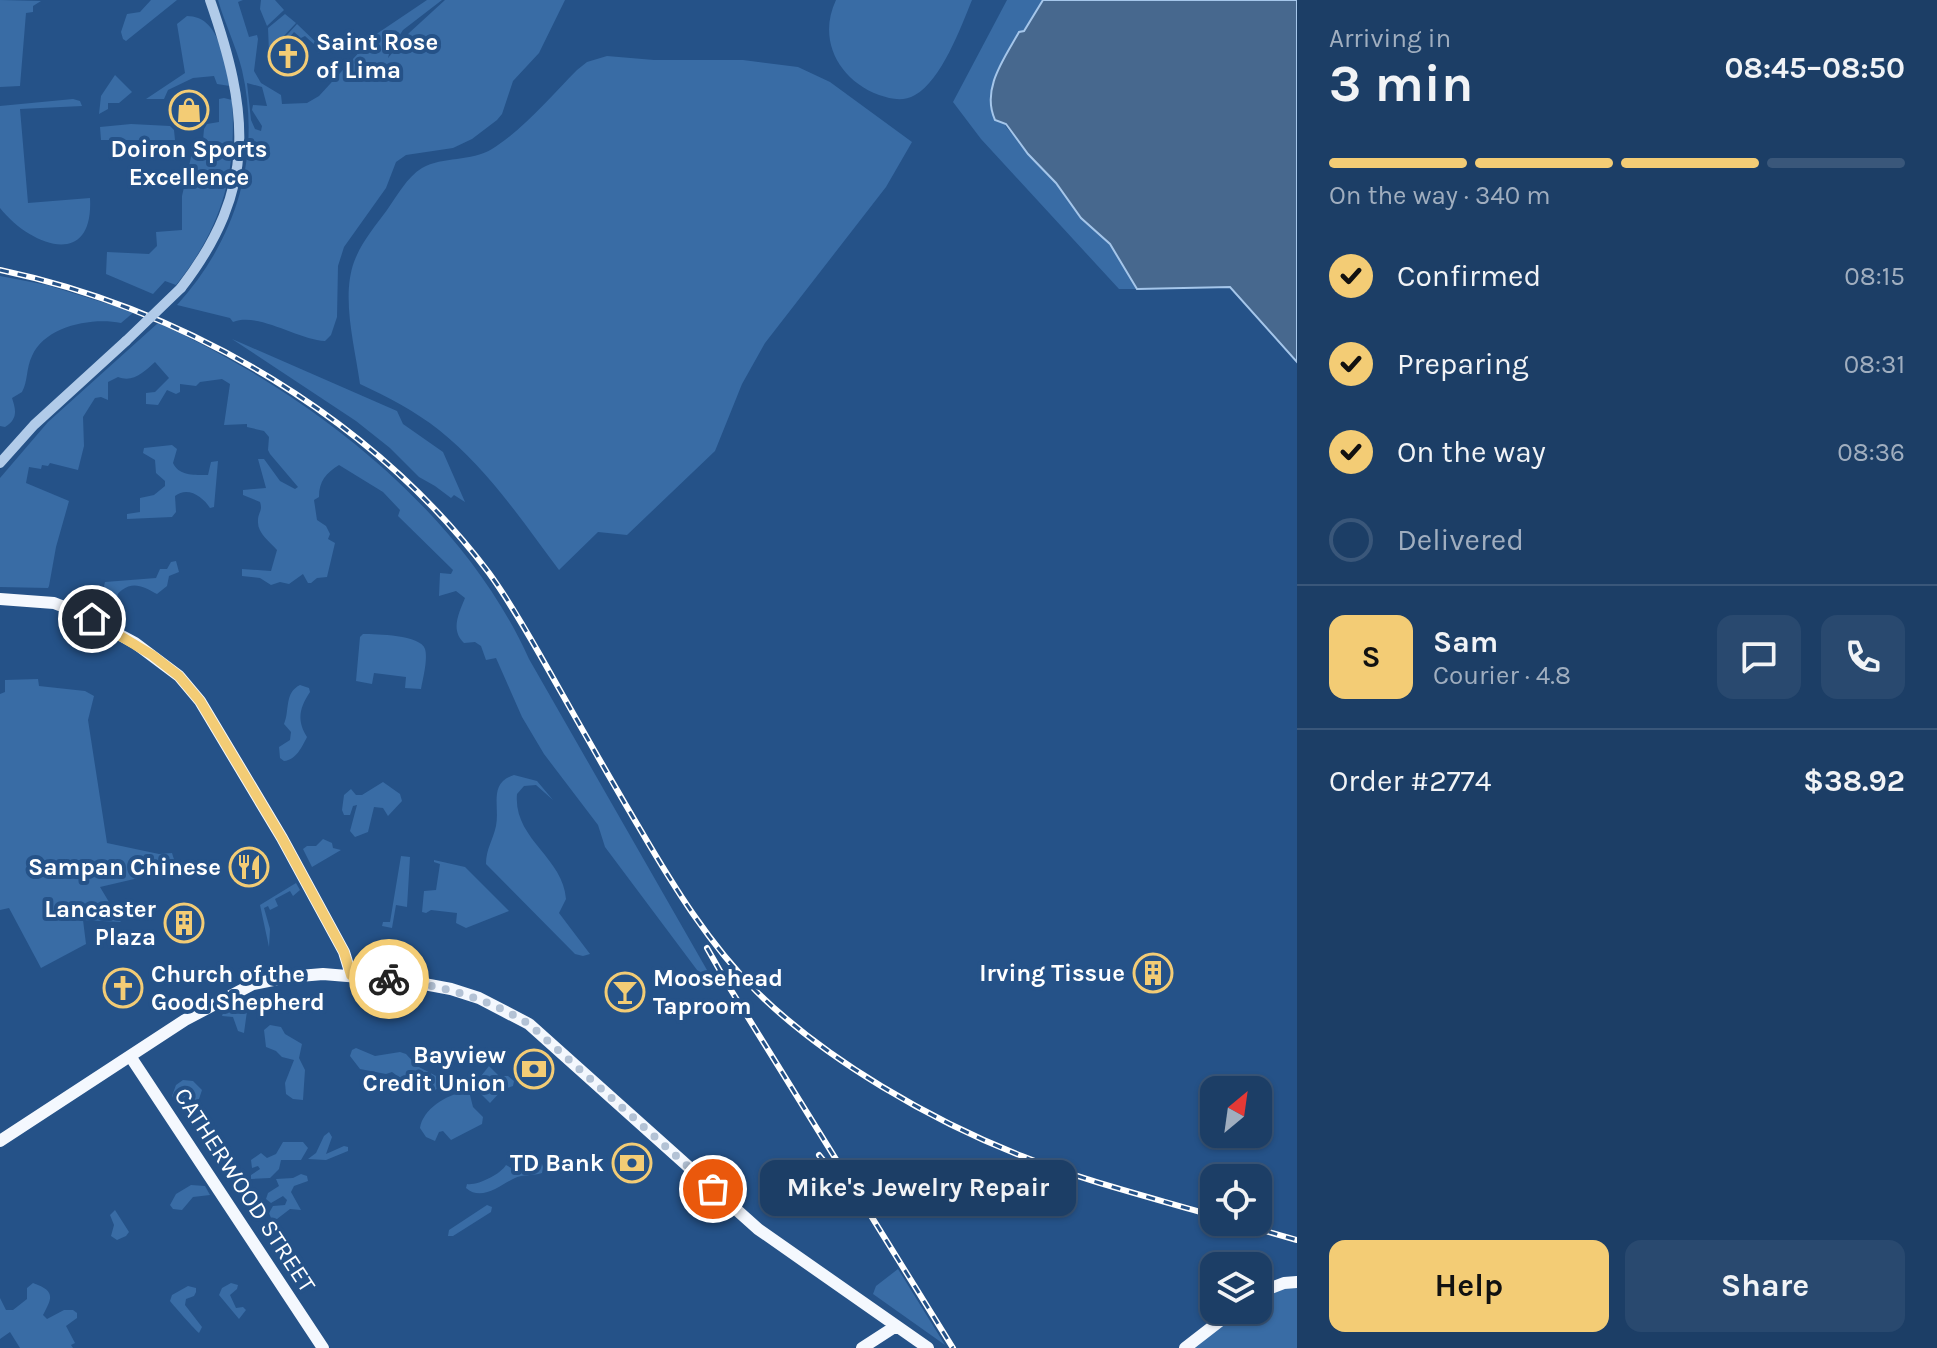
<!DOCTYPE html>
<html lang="en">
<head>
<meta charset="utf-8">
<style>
	body { margin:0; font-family:Karla,sans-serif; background:#29496f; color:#f1f3f6; height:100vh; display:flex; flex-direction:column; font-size:30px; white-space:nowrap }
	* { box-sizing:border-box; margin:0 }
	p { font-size:26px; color:#a0aebf }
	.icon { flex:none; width:44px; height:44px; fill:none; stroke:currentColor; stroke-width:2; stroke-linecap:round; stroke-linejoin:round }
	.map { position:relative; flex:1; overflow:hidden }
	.panel { display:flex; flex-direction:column; background:#1c3e66; width:640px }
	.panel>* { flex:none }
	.needle { width:52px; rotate:29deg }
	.buttons { position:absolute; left:1200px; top:1076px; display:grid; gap:16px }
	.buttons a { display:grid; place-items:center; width:72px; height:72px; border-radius:16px; background:#1c3e66; box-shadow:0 2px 6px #0004,0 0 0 2px #3a577a; font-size:40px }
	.pin { position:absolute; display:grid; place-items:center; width:68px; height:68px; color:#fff; margin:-34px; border:4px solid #fff; border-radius:50%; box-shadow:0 2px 8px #0007 }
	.courier { position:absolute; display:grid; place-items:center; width:80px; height:80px; margin:-40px; border:6px solid #f3cc75; border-radius:50%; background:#fff; color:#222; box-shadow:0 2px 10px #0007 }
	.bubble { position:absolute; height:56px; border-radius:16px; background:#1c3e66; box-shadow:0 2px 6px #0004,0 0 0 2px #3a577a; font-size:26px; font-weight:700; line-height:56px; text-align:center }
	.head em { font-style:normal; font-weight:700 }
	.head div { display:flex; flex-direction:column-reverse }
	.head { display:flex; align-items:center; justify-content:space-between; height:136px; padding:0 32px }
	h1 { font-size:52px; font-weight:700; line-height:60px }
	.bar { display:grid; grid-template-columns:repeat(4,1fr); gap:12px 8px; align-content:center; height:96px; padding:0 32px }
	.bar i { height:10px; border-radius:6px; background:#3a577a }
	.bar .on { background:#f3cc75 }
	.bar p { grid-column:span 4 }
	.line { display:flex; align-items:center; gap:20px; padding:0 32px; border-top:2px solid #3a577a }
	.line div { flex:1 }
	.round { display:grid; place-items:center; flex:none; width:84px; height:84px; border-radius:16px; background:#29496f }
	ol { padding:0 32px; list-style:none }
	li { display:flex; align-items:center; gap:24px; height:88px }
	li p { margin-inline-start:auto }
	li .icon { padding:8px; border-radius:50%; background:#f3cc75; color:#111; stroke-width:4 }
	li:last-child { color:#a0aebf }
	li i { width:44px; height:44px; border:4px solid #3a577a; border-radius:50% }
	.button { display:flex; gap:16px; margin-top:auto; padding:16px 32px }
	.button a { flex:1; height:92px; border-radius:16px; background:#f3cc75; color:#111; font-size:32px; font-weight:700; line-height:92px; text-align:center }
	.button a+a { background:#29496f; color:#f1f3f6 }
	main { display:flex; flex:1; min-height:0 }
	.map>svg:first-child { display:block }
	.green { fill:#396ca5; fill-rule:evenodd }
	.water { fill:#47688e; stroke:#a5c6ea; stroke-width:2 }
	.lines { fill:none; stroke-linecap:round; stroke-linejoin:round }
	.minor { stroke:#b1cbe9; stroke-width:10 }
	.major { stroke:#f4f8fe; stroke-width:12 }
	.rail-casing { stroke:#fff; stroke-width:6 }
	.rail { stroke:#255288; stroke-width:3; stroke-dasharray:9; stroke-linecap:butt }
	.minor-bridge { stroke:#b1cbe9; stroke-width:10 }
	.done { stroke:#b3c2d5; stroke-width:8; stroke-dasharray:0 14.4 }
	.route { stroke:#f3cc75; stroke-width:10 }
	.labels { text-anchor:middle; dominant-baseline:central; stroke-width:8; stroke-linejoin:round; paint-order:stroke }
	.poi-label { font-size:24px; font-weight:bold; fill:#fff; stroke:#255288; text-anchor:end }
	.street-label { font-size:24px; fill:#fff; stroke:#255288 }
</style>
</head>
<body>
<main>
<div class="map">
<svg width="1297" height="1348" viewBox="0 0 1297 1348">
	<rect width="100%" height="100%" fill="#255288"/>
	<path class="green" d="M0,0L41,1L33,6V12L26,13L20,86L0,87Z
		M151,0H177L126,41L123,39L121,32L127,14L140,12Z
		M218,0H243L238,2L249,37L257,35L258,39L254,71L261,83L281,95L282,104L307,103L319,96L375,35L427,0H442L403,30L390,50L388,58L409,33L445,0H565L539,53L513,81L502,114L497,120L472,139L453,148L406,155L396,162L386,188L344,247L338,266L337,317L331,335L325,341C298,340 259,312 233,322L230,318L177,305C236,240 262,157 242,70C236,46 225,24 218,0ZM247,83L262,87L267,106L253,105L252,110L262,126L261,131L255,129L251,120Z
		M261,0H275L284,10L267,26L260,9Z
		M836,0H972C961,27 941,81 915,95C903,102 891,99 879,95C839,80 817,40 836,0Z
		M1007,0H1043L1023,31L1019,32L992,85L1006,127L1056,183L1081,218L1110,244L1137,289H1119L981,139L953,102Z
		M285,14L296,23L269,52L268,28Z
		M187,16C220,16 224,61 230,86L217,84L214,76L193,78L168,90L164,99H146L185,73L177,24Z
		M297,24L322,48L318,53L317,47L305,36L301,38L294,32L270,60L267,57Z
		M607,56L654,60H743L798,67L830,82L912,142L886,187L765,343L742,384L715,451L627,535L598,532L559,570C523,522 487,468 439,430C415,411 388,397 360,384C355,347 341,298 354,262C361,243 375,226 387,210C397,196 407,177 422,168C443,156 471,162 492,149C524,129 551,96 577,70L587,62Z
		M115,75L132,92L119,103H108V109L99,114L101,96Z
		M224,98L232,100C237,174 222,227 176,285L165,281L153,294L106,274L107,252L149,254L157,246L156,232L182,230V196L195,140H203L204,129L207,124L219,122V99Z
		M73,99L80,101L82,106L20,109L28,203L90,198C94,270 30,246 0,208V106Z
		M131,124L170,126L174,130L175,140H101L100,127Z
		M0,276L47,285L134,312L121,323C92,317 45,326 32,356C26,368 28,381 22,392L12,398C16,410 18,419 5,427L0,426Z
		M158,323C306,390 461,508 529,659L715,984L712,990L605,847L598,825L544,754L522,717L496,658L486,660L481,646L475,642L464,643C450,630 459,613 465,598L456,591L439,596L440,573L451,574L453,570L398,516L400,510L383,492L339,465C326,473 319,481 319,497L314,500L317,520L326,526L330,534L328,539L335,543L327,577L317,578L311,583H308L303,574L289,584L280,582L271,585L260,578L242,576V569L271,571L277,550C270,542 257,533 258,521C258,512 263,511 260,502L243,495V490L266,488L258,459H264L280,481L295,489L298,487L270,454L268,450L269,437L264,431L247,427V424L224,425L230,384L222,379L200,382L196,386L180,384V392L176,394L167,390L158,405L146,404V393L155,392L169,378L155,362C144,372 133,383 118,377L108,382V400L101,397L95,398L83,417L84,446L78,470L50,463L48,466L42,465L41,469L29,467L26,483L69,501L56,547L49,586L48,588L0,587V478L48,422Z
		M232,339L397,411L403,424L443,452L465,502L454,495L451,498L435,486L419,477L390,448L356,421Z
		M172,445L177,449L173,463C179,476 194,475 208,475L211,462L218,461L214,507L210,508C203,497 188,486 175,496L176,512L172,517L127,519V514L140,512V498L154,495L165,486V481L156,473L155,460L143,453L144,448Z
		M176,561L179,572L169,576L167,586L157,594C144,587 134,581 122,590C112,598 124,595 111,597L104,586L105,582L156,578L160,569H167L171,562Z
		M363,634C376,634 421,635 425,649C428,659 423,678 421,689L405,688L406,677L374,673L372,684L356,681L360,637Z
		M38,679L39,686L85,691L94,696L88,720L107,843L159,854L172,853L177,869L100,887L121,922L83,920L86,944L41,968L9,908L0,910V694L5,692V680Z
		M300,685L309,688L310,692C300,707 296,720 307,737C302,747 296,760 284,761L280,758L279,747L290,740L291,732L284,724C290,710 284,693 300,685Z
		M514,775L537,781L553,800L536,785L524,786L517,794C513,839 563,857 566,899L559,913L590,954L583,956L575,954L486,864C486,849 493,840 496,826C500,806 488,783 514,775Z
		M383,782L400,794L402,801L388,816L383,808L374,807L368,832L355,837L350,831L357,805L353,806L350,815H344L342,810L344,795L351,789L356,795H362Z
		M323,839L332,843L333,848L341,850L312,867L303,849L307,846H316Z
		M401,856L410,857L407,907L396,905L392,928L382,926L383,922H390Z
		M434,860L465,867L509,911L466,928L456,923L457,913L431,910L426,913L422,912L424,891L436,890L440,864L434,862Z
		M296,883L300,890L293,896L290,891L275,899L278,906L270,910L268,906L264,908L270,929L269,947L260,905Z
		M233,1000L247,1011L244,1033L238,1031L233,1017L222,1016L226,1004Z
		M270,1025L281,1027L285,1034L302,1044L299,1058L305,1070L303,1100L293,1099L286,1094L285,1083L294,1060L282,1057L276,1051L266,1047L264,1030Z
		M356,1048L375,1056L400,1052L406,1054L417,1066L438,1077L440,1087L435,1090L422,1082L407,1083L392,1072L386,1074L360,1069L350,1056L352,1050Z
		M489,1066L499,1076H508L514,1081L513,1086L502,1090L490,1103L473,1086Z
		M183,1080L193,1081L202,1090L199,1099L190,1101L184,1106L176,1103L172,1096L176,1085Z
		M464,1092L470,1095L473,1107L483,1117L482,1124L451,1140L443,1131L439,1132L435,1141L426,1137L420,1128C423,1109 446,1095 464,1092Z
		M329,1132L332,1137L326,1154L344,1146L348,1147V1151L326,1160L308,1159L316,1153L324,1136Z
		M283,1142H303L308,1148L301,1160H281L279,1169L270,1178L251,1179V1175L260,1169L258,1166L252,1168L251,1160L261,1153L267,1158L276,1154Z
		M527,1159L541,1161L543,1167L542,1173C533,1176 523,1174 515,1178C500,1185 482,1202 466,1188L467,1184C477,1186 501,1174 506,1165L513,1169Z
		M301,1174L307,1176L308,1181L294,1186L291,1192L301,1210L290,1209L277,1219L271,1218L269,1213L273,1206L285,1205L287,1200L283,1196L271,1203L266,1199L268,1193L279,1186L276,1179L293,1178Z
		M191,1185L205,1186L210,1195L193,1197L182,1210L173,1209L170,1205L176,1194Z
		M487,1205L492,1207L491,1212L453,1236H448L449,1230Z
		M115,1210L129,1232L126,1236L117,1240L111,1236L114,1225L110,1215Z
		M898,1269L945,1345L873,1294L876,1286Z
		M1297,1282V1348H1185L1234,1310H1258V1293Z
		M33,1283C56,1291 52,1298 43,1315L47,1319L64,1310H73L77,1313V1318L66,1326L75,1343L71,1345L73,1348H20L10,1332L0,1339V1298L6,1310H13L27,1299V1288Z
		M231,1283L238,1285L237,1289L230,1295L236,1308L243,1307L246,1310L239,1319L219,1295L222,1288Z
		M188,1286L196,1288V1292L194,1296L186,1299L185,1305L202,1327L199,1333C196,1331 174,1306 170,1301L172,1295Z"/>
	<path class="water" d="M1043,0H1297V362L1230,287L1137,289L1110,244L1081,218L1056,183L1028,154L1006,124L995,120C981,89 1004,59 1019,32L1024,31Z"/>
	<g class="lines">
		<path class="minor" d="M181,288C258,188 249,112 210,0
			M0,463L34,425L126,341"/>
		<path class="major" d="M0,599L54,603L77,612L135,643L179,676L200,701L282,838L344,952L351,975
			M130,1056L323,1348
			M0,1141L185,1020L253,984L288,977L323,974L408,981L451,989L479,998L529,1024L758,1229L928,1348
			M1258,1293L1284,1283L1297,1282
			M862,1348L896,1326
			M1185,1348L1234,1310"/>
		<defs>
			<path id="rail" d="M0,270C188,310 372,418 489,573C508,599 524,627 540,655C573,713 606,772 640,829C674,887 709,944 757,992C826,1060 932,1121 1022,1156C1084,1181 1150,1197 1214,1216
				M707,948L731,990L953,1348
				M819,1155L842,1183
				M1234,1222L1297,1240"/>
		</defs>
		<use href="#rail" class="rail-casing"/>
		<use href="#rail" class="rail"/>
		<path class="minor-bridge" d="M126,341L181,288"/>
	</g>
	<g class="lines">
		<path class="done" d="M389,979C440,985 485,997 529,1024L713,1189"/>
		<path class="route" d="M92,619L152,655L179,676L200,701L282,838L344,952L351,975L389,979"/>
	</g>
	<defs>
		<symbol id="church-ring" viewBox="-11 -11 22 22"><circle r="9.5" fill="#255288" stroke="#f3cc75" stroke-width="1.5"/><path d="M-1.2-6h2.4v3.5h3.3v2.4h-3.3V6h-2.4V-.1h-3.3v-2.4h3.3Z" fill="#f3cc75"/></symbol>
		<symbol id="shop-ring" viewBox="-11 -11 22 22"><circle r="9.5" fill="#255288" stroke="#f3cc75" stroke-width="1.5"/><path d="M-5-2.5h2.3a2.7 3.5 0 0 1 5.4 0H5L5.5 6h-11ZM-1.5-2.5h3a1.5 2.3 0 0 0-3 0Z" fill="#f3cc75"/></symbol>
		<symbol id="restaurant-ring" viewBox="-11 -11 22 22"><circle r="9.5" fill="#255288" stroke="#f3cc75" stroke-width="1.5"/><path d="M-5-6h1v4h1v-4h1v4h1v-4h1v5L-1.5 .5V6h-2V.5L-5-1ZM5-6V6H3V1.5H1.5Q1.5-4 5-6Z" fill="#f3cc75"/></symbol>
		<symbol id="building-ring" viewBox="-11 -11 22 22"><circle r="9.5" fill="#255288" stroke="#f3cc75" stroke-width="1.5"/><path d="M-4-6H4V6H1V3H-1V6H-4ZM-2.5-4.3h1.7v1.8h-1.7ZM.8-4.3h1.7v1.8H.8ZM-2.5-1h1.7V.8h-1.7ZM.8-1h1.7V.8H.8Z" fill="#f3cc75"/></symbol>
		<symbol id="bar-ring" viewBox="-11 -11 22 22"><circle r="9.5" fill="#255288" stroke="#f3cc75" stroke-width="1.5"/><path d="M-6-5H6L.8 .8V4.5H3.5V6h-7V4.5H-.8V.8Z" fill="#f3cc75"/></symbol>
		<symbol id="bank-ring" viewBox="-11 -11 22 22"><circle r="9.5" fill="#255288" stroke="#f3cc75" stroke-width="1.5"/><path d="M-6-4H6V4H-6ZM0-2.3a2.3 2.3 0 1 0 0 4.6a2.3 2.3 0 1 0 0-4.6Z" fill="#f3cc75"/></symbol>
	</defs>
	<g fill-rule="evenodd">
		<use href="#church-ring" x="266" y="34" width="44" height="44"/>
		<use href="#shop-ring" x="167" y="88" width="44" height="44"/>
		<use href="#restaurant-ring" x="227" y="845" width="44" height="44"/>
		<use href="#building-ring" x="162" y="901" width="44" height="44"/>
		<use href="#building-ring" x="1131" y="951" width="44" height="44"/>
		<use href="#church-ring" x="101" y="966" width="44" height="44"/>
		<use href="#bar-ring" x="603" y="970" width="44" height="44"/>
		<use href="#bank-ring" x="512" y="1047" width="44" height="44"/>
		<use href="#bank-ring" x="610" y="1141" width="44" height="44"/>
	</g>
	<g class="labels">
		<g class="poi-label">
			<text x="316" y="42" text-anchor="start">Saint Rose<tspan x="316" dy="28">of Lima</tspan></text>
			<text x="189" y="149" text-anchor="middle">Doiron Sports<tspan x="189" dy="28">Excellence</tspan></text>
			<text x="221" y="867">Sampan Chinese</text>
			<text x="156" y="909">Lancaster<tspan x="156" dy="28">Plaza</tspan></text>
			<text x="1125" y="973">Irving Tissue</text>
			<text x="151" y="974" text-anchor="start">Church of the<tspan x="151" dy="28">Good Shepherd</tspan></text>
			<text x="653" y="978" text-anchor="start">Moosehead<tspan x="653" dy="28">Taproom</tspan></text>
			<text x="506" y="1055">Bayview<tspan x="506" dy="28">Credit Union</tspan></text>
			<text x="604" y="1163">TD Bank</text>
		</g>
		<g class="street-label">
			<text transform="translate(245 1190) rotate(57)">CATHERWOOD STREET</text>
		</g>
	</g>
</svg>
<div class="buttons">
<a><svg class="needle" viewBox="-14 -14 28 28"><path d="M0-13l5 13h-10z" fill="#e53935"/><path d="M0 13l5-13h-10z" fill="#a0aebf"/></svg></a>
<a><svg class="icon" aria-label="locate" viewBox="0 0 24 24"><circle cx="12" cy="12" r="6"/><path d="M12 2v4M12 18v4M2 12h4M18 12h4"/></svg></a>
<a><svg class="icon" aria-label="layers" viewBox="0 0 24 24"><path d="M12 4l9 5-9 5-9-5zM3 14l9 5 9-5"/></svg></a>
</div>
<div class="pin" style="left:713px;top:1189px;background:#ea580c"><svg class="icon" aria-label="bag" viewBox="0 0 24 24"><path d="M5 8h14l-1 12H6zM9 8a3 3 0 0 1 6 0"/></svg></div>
<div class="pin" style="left:92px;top:619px;background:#1f2937"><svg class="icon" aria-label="home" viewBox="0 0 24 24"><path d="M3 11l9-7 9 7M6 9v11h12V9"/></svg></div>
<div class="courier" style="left:389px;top:979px"><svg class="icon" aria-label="bike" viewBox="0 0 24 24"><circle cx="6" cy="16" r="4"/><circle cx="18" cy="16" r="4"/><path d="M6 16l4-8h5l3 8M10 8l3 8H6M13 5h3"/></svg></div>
<div class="bubble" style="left:760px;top:1160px;width:316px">Mike's Jewelry Repair</div>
</div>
<section class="panel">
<div class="head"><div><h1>3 min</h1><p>Arriving in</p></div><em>08:45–08:50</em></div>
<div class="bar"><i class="on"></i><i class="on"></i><i class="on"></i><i></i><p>On the way · 340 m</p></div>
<ol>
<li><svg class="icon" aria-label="check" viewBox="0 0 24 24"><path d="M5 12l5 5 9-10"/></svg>Confirmed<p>08:15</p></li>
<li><svg class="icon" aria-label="check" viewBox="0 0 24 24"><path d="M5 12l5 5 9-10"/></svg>Preparing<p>08:31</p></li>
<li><svg class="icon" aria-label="check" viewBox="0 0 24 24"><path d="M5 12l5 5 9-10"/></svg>On the way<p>08:36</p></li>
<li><i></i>Delivered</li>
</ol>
<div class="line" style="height:144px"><b class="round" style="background:#f3cc75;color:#111">S</b><div><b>Sam</b><p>Courier · 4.8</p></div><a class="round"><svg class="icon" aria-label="chat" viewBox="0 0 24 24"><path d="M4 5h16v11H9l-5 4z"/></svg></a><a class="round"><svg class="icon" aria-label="phone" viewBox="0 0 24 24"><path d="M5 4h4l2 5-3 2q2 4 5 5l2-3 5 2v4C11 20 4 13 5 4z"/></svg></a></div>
<div class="line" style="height:104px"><div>Order #2774</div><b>$38.92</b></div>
<div class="button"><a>Help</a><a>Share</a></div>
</section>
</main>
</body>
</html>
